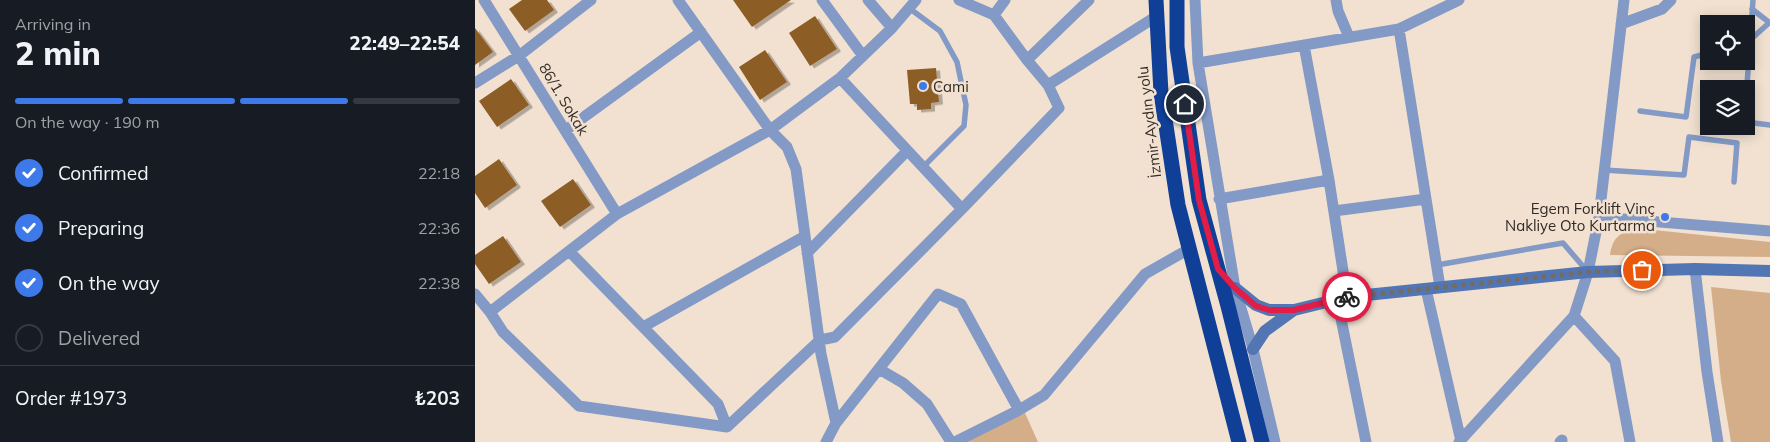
<!DOCTYPE html>
<html lang="en">
<head>
<meta charset="utf-8">
<style>
	body { margin:0; font-family:Mulish,sans-serif; background:#20242c; color:#f1f3f6; height:100vh; display:flex; flex-direction:column; font-size:19px; white-space:nowrap }
	* { box-sizing:border-box; margin:0 }
	p { font-size:16px; color:#9ea1a6 }
	.icon { flex:none; width:28px; height:28px; fill:none; stroke:currentColor; stroke-width:2; stroke-linecap:round; stroke-linejoin:round }
	.map { position:relative; flex:1; overflow:hidden }
	.panel { display:flex; flex-direction:column; background:#171b24; width:475px }
	.panel>* { flex:none }
	.tools { position:absolute; left:1225px; top:15px; display:grid; gap:10px }
	.tools a { display:grid; place-items:center; width:55px; height:55px; border-radius:0px; background:#171b24; box-shadow:0 2px 12px #0003; font-size:25px }
	.pin { position:absolute; display:grid; place-items:center; width:42px; height:42px; color:#fff; margin:-21px; border:2px solid #fff; border-radius:50%; box-shadow:0 1px 5px #0007 }
	.courier { position:absolute; display:grid; place-items:center; width:50px; height:50px; margin:-25px; border:4px solid #e11d48; border-radius:50%; background:#fff; color:#222; box-shadow:0 1px 6px #0007 }
	.head em { font-style:normal; font-weight:800 }
	.head div { display:flex; flex-direction:column-reverse }
	.head { display:flex; align-items:center; justify-content:space-between; height:85px; padding:0 15px }
	h1 { font-size:32px; font-weight:800; line-height:38px }
	.bar { display:grid; grid-template-columns:repeat(4,1fr); gap:8px 5px; align-content:center; height:60px; padding:0 15px }
	.bar i { height:6px; border-radius:4px; background:#363941 }
	.bar .selected { background:#3d79e8 }
	.bar p { grid-column:span 4 }
	.line { display:flex; align-items:center; gap:12px; padding:0 15px; border-top:1px solid #363941 }
	.line div { flex:1 }
	ol { padding:0 15px; list-style:none }
	li { display:flex; align-items:center; gap:15px; height:55px }
	li p { margin-inline-start:auto }
	li .icon { padding:5px; border-radius:50%; background:#3d79e8; color:#fff; stroke-width:4 }
	li:last-child { color:#9ea1a6 }
	li i { width:28px; height:28px; border:2px solid #363941; border-radius:50% }
	main { display:flex; flex:1; min-height:0 }
	.map>svg:first-child { display:block }
	.green { fill:#d4ae89 }
	.building { fill:#8d5d26; filter:url(#shadow) }
	.lines { fill:none; stroke-linecap:round; stroke-linejoin:round }
	.lane { stroke:#829ac5; stroke-width:5.5 }
	.street { stroke:#829ac5; stroke-width:11 }
	.secondary { stroke:#5275b3; stroke-width:12 }
	.highway { stroke:#0f3f97; stroke-width:15 }
	.done { stroke:#756b61; stroke-width:5; stroke-dasharray:0 9 }
	.route { stroke:#e11d48; stroke-width:6 }
	.poi-dot { fill:#3d79e8; stroke:#f2e1d0; stroke-width:2 }
	.labels { text-anchor:middle; dominant-baseline:central; stroke-width:5; stroke-linejoin:round; paint-order:stroke }
	.poi-label { font-size:15px; fill:#322b25; stroke:#f2e1d0; text-anchor:start }
	.street-label { font-size:15px; fill:#322b25; stroke:#f2e1d0 }
</style>
</head>
<body>
<main>
<section class="panel">
<div class="head"><div><h1>2 min</h1><p>Arriving in</p></div><em>22:49–22:54</em></div>
<div class="bar"><i class="selected"></i><i class="selected"></i><i class="selected"></i><i></i><p>On the way · 190 m</p></div>
<ol>
<li><svg class="icon" aria-label="check" viewBox="0 0 24 24"><path d="M5 12l5 5 9-10"/></svg>Confirmed<p>22:18</p></li>
<li><svg class="icon" aria-label="check" viewBox="0 0 24 24"><path d="M5 12l5 5 9-10"/></svg>Preparing<p>22:36</p></li>
<li><svg class="icon" aria-label="check" viewBox="0 0 24 24"><path d="M5 12l5 5 9-10"/></svg>On the way<p>22:38</p></li>
<li><i></i>Delivered</li>
</ol>
<div class="line" style="height:65px"><div>Order #1973</div><b>₺203</b></div>
</section>
<div class="map">
<svg width="1295" height="442" viewBox="0 0 1295 442">
	<defs>
		<filter id="shadow"><feDropShadow dx="4" dy="2.5" stdDeviation="0" flood-color="#0004"/></filter>
	</defs>
	<rect width="100%" height="100%" fill="#f2e1d0"/>
	<path class="green" d="M1159,228L1295,242V257L1135,255C1138,237 1143,235 1159,228Z
		M1236,287L1295,293V442H1256L1246,381Z
		M550,413L563,442H486Z"/>
	<path class="building" d="M47,0H72L79,10L50,31L34,9Z
		M258,0H316L277,27Z
		M340,16L362,49L335,66L314,33Z
		M0,28L18,52L0,65Z
		M290,50L312,82L285,100L264,67Z
		M461,68L464,102L456,103V109L442,110V104H435L432,70Z
		M36,79L54,105L22,127L4,101Z
		M24,159L42,185L10,208L0,193V176Z
		M98,179L116,205L85,227L66,201Z
		M28,236L46,262L14,284L0,264V255Z"/>
	<g class="lines">
		<path class="lane" d="M434,8L465,31L482,62L491,105L489,126L448,167
			M1277,9L1295,23
			M1271,41L1275,40L1294,23
			M1271,99L1278,0
			M1165,111L1211,117L1219,57L1234,53
			M1271,122L1295,125
			M1129,170L1209,175L1214,137L1262,143L1259,182
			M962,265L1088,243L1112,271"/>
		<path class="street" d="M9,0L142,214
			M203,0L295,130L312,147L321,169L346,354L361,423
			M347,0L388,56
			M393,0L417,28
			M484,0L519,15L552,60
			M614,0L552,60L573,85L682,16
			M720,0L723,63L760,288L777,345L800,442
			M861,0L863,11L874,37
			M519,15L530,0
			M1146,24L1187,9L1196,0
			M924,29L965,287
			M829,45L854,180L872,297
			M723,63L924,29L984,0
			M365,78L487,209L584,108L573,85
			M0,83L45,55L116,0
			M91,130L226,32
			M744,199L854,180
			M859,211L951,199
			M1124,217L1295,231
			M94,251L243,404L252,427
			M332,253L432,151
			M1220,269L1232,372L1243,442
			M951,289L986,441
			M0,294L15,312L28,332L104,406L252,427L345,340L360,337L487,209
			M862,299L891,442
			M15,312L142,214L295,130L365,78L417,28L441,0
			M1099,316L1140,361L1155,442
			M168,327L330,236
			M404,369L428,383L452,404L476,442
			M351,442L361,423L463,294L486,304L544,410
			M480,442L544,410L569,395L670,274L714,249
			M984,442L1099,316L1113,272L1124,217L1149,0
			M1085,442L1087,440"/>
		<path class="secondary" d="M760,288L781,305L794,310H819L872,297L1113,272L1220,269L1295,271
			M778,349L790,331L819,310"/>
		<path class="highway" d="M681,0L686,93L703,205L764,442
			M702,0V47L724,200L753,306L787,442"/>
	</g>
	<g class="lines">
		<path class="done" d="M872,297L1113,272L1167,270"/>
		<path class="route" d="M710,104L724,200L743,269L760,288L781,306L794,310H819L872,297"/>
	</g>
	<g class="poi-dot">
		<circle cx="448" cy="86" r="5"/>
		<circle cx="1190" cy="217" r="5"/>
	</g>
	<g class="labels">
		<g class="poi-label">
			<text x="458" y="86">Cami</text>
			<text x="1180" y="208" text-anchor="end">Egem Forklift Vinç<tspan x="1180" dy="17">Nakliye Oto Kurtarma</tspan></text>
		</g>
		<g class="street-label">
			<text transform="translate(89 99) rotate(59)">86/1. Sokak</text>
			<text transform="translate(674 122) rotate(-97)">İzmir-Aydın yolu</text>
		</g>
	</g>
</svg>
<div class="tools">
<a><svg class="icon" aria-label="locate" viewBox="0 0 24 24"><circle cx="12" cy="12" r="6"/><path d="M12 2v4M12 18v4M2 12h4M18 12h4"/></svg></a>
<a><svg class="icon" aria-label="layers" viewBox="0 0 24 24"><path d="M12 4l9 5-9 5-9-5zM3 14l9 5 9-5"/></svg></a>
</div>
<div class="pin" style="left:1167px;top:270px;background:#ea580c"><svg class="icon" aria-label="bag" viewBox="0 0 24 24"><path d="M5 8h14l-1 12H6zM9 8a3 3 0 0 1 6 0"/></svg></div>
<div class="pin" style="left:710px;top:104px;background:#1f2937"><svg class="icon" aria-label="home" viewBox="0 0 24 24"><path d="M3 11l9-7 9 7M6 9v11h12V9"/></svg></div>
<div class="courier" style="left:872px;top:297px"><svg class="icon" aria-label="bike" viewBox="0 0 24 24"><circle cx="6" cy="16" r="4"/><circle cx="18" cy="16" r="4"/><path d="M6 16l4-8h5l3 8M10 8l3 8H6M13 5h3"/></svg></div>
</div>
</main>
</body>
</html>
